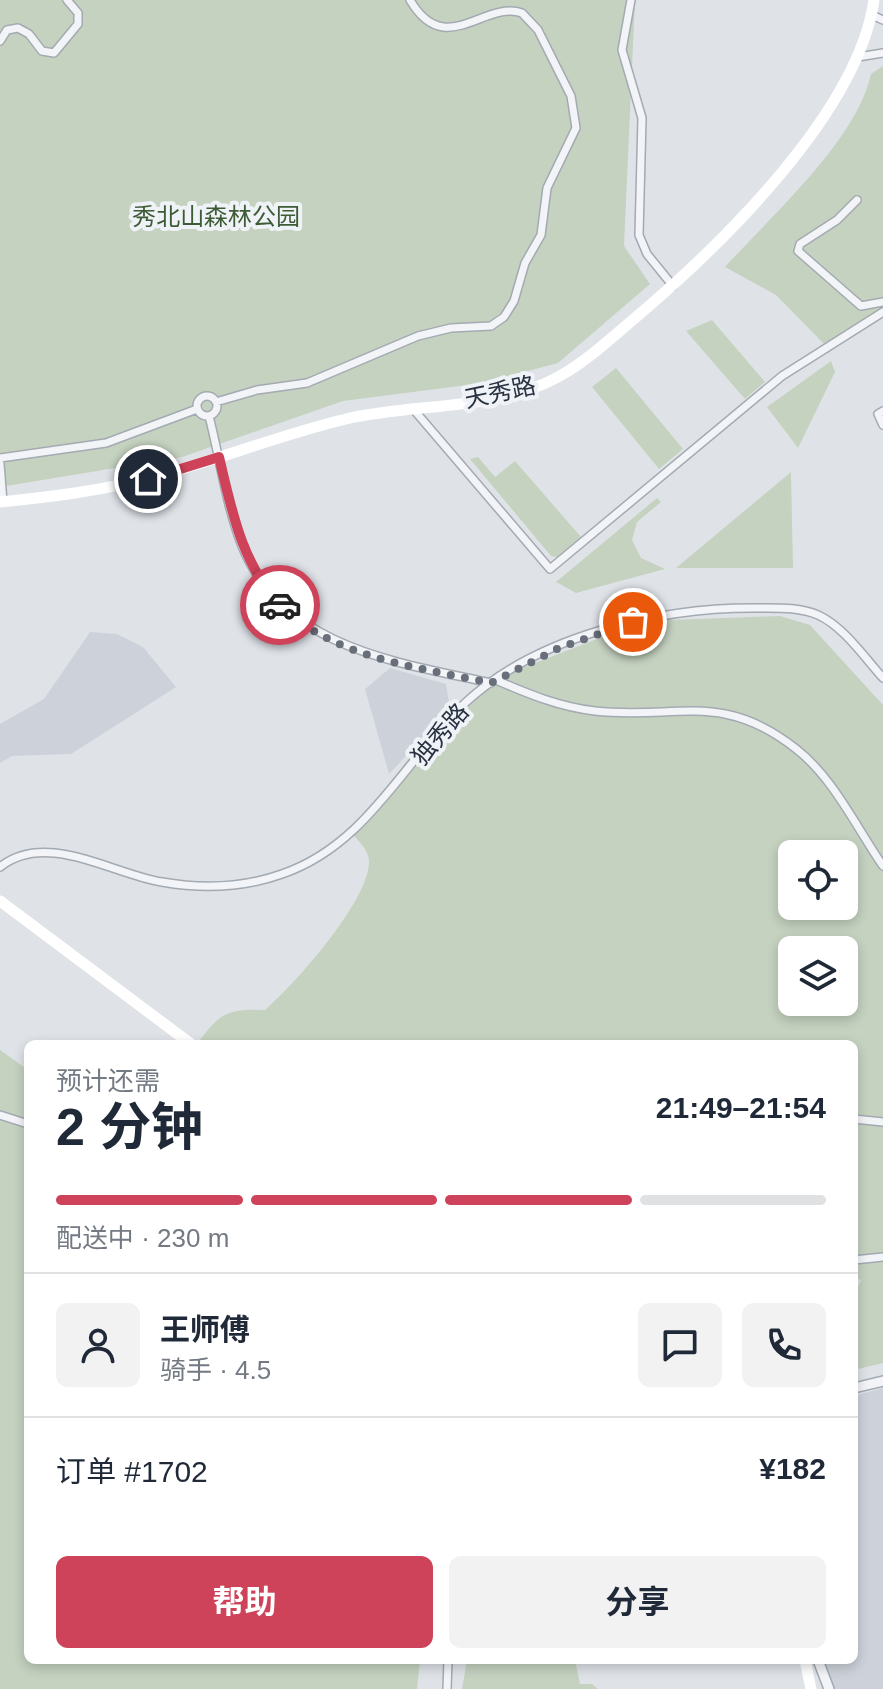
<!DOCTYPE html>
<html lang="zh">
<head>
<meta charset="utf-8">
<style>
	body { margin:0; font-family:Helvetica,"Noto Sans SC",sans-serif; background:#f2f2f3; color:#1f2937; height:100vh; display:flex; flex-direction:column; font-size:30px; white-space:nowrap }
	* { box-sizing:border-box; margin:0 }
	p { font-size:26px; color:#747a83 }
	.icon { flex:none; width:44px; height:44px; fill:none; stroke:currentColor; stroke-width:2; stroke-linecap:round; stroke-linejoin:round }
	.map { position:relative; flex:1; overflow:hidden }
	.sheet { position:absolute; left:24px; top:1040px; width:834px; height:624px; display:flex; flex-direction:column; background:#fff; border-radius:12px; box-shadow:0 4px 12px #0003 }
	.sheet>* { flex:none }
	.buttons { position:absolute; left:778px; top:840px; display:grid; gap:16px }
	.buttons a { display:grid; place-items:center; width:80px; height:80px; border-radius:12px; background:#fff; box-shadow:0 4px 12px #0003; font-size:40px }
	.pin { position:absolute; display:grid; place-items:center; width:68px; height:68px; color:#fff; margin:-34px; border:4px solid #fff; border-radius:50%; box-shadow:0 2px 8px #0007 }
	.courier { position:absolute; display:grid; place-items:center; width:80px; height:80px; margin:-40px; border:6px solid #cf435a; border-radius:50%; background:#fff; color:#222; box-shadow:0 2px 10px #0007 }
	.head em { font-style:normal; font-weight:700 }
	.head div { display:flex; flex-direction:column-reverse }
	.head { display:flex; align-items:center; justify-content:space-between; height:136px; padding:0 32px }
	h1 { font-size:52px; font-weight:700; line-height:60px }
	.bar { display:grid; grid-template-columns:repeat(4,1fr); gap:12px 8px; align-content:center; height:96px; padding:0 32px }
	.bar i { height:10px; border-radius:6px; background:#e0e1e3 }
	.bar .current { background:#cf435a }
	.bar p { grid-column:span 4 }
	.line { display:flex; align-items:center; gap:20px; padding:0 32px; border-top:2px solid #e0e1e3 }
	.line div { flex:1 }
	.round { display:grid; place-items:center; flex:none; width:84px; height:84px; border-radius:12px; background:#f2f2f3 }
	.primary-button { display:flex; gap:16px; margin-top:auto; padding:16px 32px }
	.primary-button a { flex:1; height:92px; border-radius:12px; background:#cf435a; color:#fff; font-size:32px; font-weight:700; line-height:92px; text-align:center }
	.primary-button a+a { background:#f2f2f3; color:#1f2937 }
	.map>svg:first-child { display:block }
	.built { fill:#cdd2da }
	.green { fill:#c5d2c0; fill-rule:evenodd }
	.lines { fill:none; stroke-linecap:round; stroke-linejoin:round }
	.minor-casing { stroke:#a4aab2; stroke-width:10 }
	.tertiary-casing { stroke:#a4aab2; stroke-width:12 }
	.minor { stroke:#f2f4f7; stroke-width:7 }
	.tertiary { stroke:#f2f4f7; stroke-width:9 }
	.secondary { stroke:#fff; stroke-width:11 }
	.done { stroke:#686f7b; stroke-width:8; stroke-dasharray:0 14.4 }
	.route { stroke:#cf435a; stroke-width:10 }
	.labels { text-anchor:middle; dominant-baseline:central; stroke-width:8; stroke-linejoin:round; paint-order:stroke }
	.park-label { font-size:24px; fill:#3d5b35; stroke:#eff2f6 }
	.street-label { font-size:24px; fill:#283140; stroke:#eff2f6 }
</style>
</head>
<body>
<div class="map">
<svg width="883" height="1689" viewBox="0 0 883 1689">
	<rect width="100%" height="100%" fill="#dfe3e8"/>
	<path class="built" d="M90,632L117,634L143,647L176,687L71,754L12,756L0,763V724L44,699Z
		M390,668L446,684L450,709L389,774L365,689Z
		M883,1388V1689H828L821,1660H854V1396Z"/>
	<path class="green" d="M0,0H635L624,246L650,284L558,363L483,383L343,401L182,457L0,487Z
		M883,66V313L827,347L776,295L725,267C771,216 857,140 871,74Z
		M712,320L765,382L745,399L686,331Z
		M831,361L835,372L798,448L767,407Z
		M616,368L683,449L659,469L592,387Z
		M478,457L495,477L515,461L581,537L557,557L551,556L470,459Z
		M791,472L793,568H676Z
		M657,498L661,502L637,522L632,540L641,558L665,569L576,593L556,582Z
		M780,616L810,625L883,705V1363L854,1370V1296L861,1280L854,1278V1044H197C220,1013 226,1009 265,1010C295,984 367,903 369,863C370,851 358,840 350,832L445,714L499,677L623,629L669,620ZM792,854H844V906H792ZM792,950H844V1002H792Z
		M0,1050L28,1070V1660H420L417,1689H0Z
		M467,1660H575L580,1684H592L598,1689H462Z"/>
	<g class="lines">
		<defs>
			<path id="minor" d="M631,0L622,50L642,118L639,235L647,254L673,286
				M872,15L883,20
				M0,41L7,30L18,28L29,34L42,51L54,53L78,24V13L67,0
				M858,57L883,53
				M857,200L837,220L800,244L798,251L861,306L883,302
				M197 406a10 10 0 1 1 20 0a10 10 0 1 1-20 0Z
				M216,402L257,390L307,383L418,336L451,328L491,326L504,317L514,301L525,263L541,235L547,188L576,128L571,96L538,30L522,13C484,0 445,60 410,0
				M414,410L550,569L782,376L883,312
				M883,411L878,414L883,425
				M209,416C220,459 226,505 242,546C283,648 396,662 491,683
				M0,458L106,443L197,409
				M0,464L3,502
				M496,680C528,694 560,707 595,711C676,720 721,690 795,748C833,777 856,827 883,866
				M0,867C46,830 112,874 162,882C202,889 243,888 282,874C367,845 403,762 465,703C538,635 662,607 758,608C778,608 800,607 818,615C843,626 865,658 883,678
				M0,1115L28,1124
				M854,1119L883,1122
				M854,1260L883,1257
				M447,1689L448,1660"/>
			<path id="tertiary" d="M854,1388L883,1381
				M818,1660L829,1689"/>
		</defs>
		<use href="#minor" class="minor-casing"/>
		<use href="#tertiary" class="tertiary-casing"/>
		<use href="#minor" class="minor"/>
		<use href="#tertiary" class="tertiary"/>
		<path class="secondary" d="M0,502C50,497 100,491 149,478C215,461 279,435 346,419C414,403 496,411 558,377C586,362 611,338 635,318C719,247 858,113 874,0
			M0,901L191,1044
			M805,1660L811,1689"/>
	</g>
	<g class="lines">
		<path class="done" d="M280,605C333,658 421,668 491,683L559,648L633,622"/>
		<path class="route" d="M148,479L219,457C232,511 241,562 280,605"/>
	</g>
	<g class="labels">
		<g class="park-label">
			<text x="216" y="216">秀北山森林公园</text>
		</g>
		<g class="street-label">
			<text transform="translate(500 392) rotate(-12)">天秀路</text>
			<text transform="translate(440 734) rotate(-49)">独秀路</text>
		</g>
	</g>
</svg>
<div class="buttons">
<a><svg class="icon" aria-label="locate" viewBox="0 0 24 24"><circle cx="12" cy="12" r="6"/><path d="M12 2v4M12 18v4M2 12h4M18 12h4"/></svg></a>
<a><svg class="icon" aria-label="layers" viewBox="0 0 24 24"><path d="M12 4l9 5-9 5-9-5zM3 14l9 5 9-5"/></svg></a>
</div>
<div class="pin" style="left:633px;top:622px;background:#ea580c"><svg class="icon" aria-label="bag" viewBox="0 0 24 24"><path d="M5 8h14l-1 12H6zM9 8a3 3 0 0 1 6 0"/></svg></div>
<div class="pin" style="left:148px;top:479px;background:#1f2937"><svg class="icon" aria-label="home" viewBox="0 0 24 24"><path d="M3 11l9-7 9 7M6 9v11h12V9"/></svg></div>
<div class="courier" style="left:280px;top:605px"><svg class="icon" aria-label="car" viewBox="0 0 24 24"><path d="M5 17H2v-5l4-1 3-4h7l3 4 3 1v5h-3M9 17h6M6 11h13"/><circle cx="7" cy="17" r="2"/><circle cx="17" cy="17" r="2"/></svg></div>
<section class="sheet">
<div class="head"><div><h1>2 分钟</h1><p>预计还需</p></div><em>21:49–21:54</em></div>
<div class="bar"><i class="current"></i><i class="current"></i><i class="current"></i><i></i><p>配送中 · 230 m</p></div>
<div class="line" style="height:144px"><a class="round"><svg class="icon" aria-label="person" viewBox="0 0 24 24"><circle cx="12" cy="8" r="4"/><path d="M4 21q1-7 8-7t8 7"/></svg></a><div><b>王师傅</b><p>骑手 · 4.5</p></div><a class="round"><svg class="icon" aria-label="chat" viewBox="0 0 24 24"><path d="M4 5h16v11H9l-5 4z"/></svg></a><a class="round"><svg class="icon" aria-label="phone" viewBox="0 0 24 24"><path d="M5 4h4l2 5-3 2q2 4 5 5l2-3 5 2v4C11 20 4 13 5 4z"/></svg></a></div>
<div class="line" style="height:104px"><div>订单 #1702</div><b>¥182</b></div>
<div class="primary-button"><a>帮助</a><a>分享</a></div>
</section>
</div>
</body>
</html>
